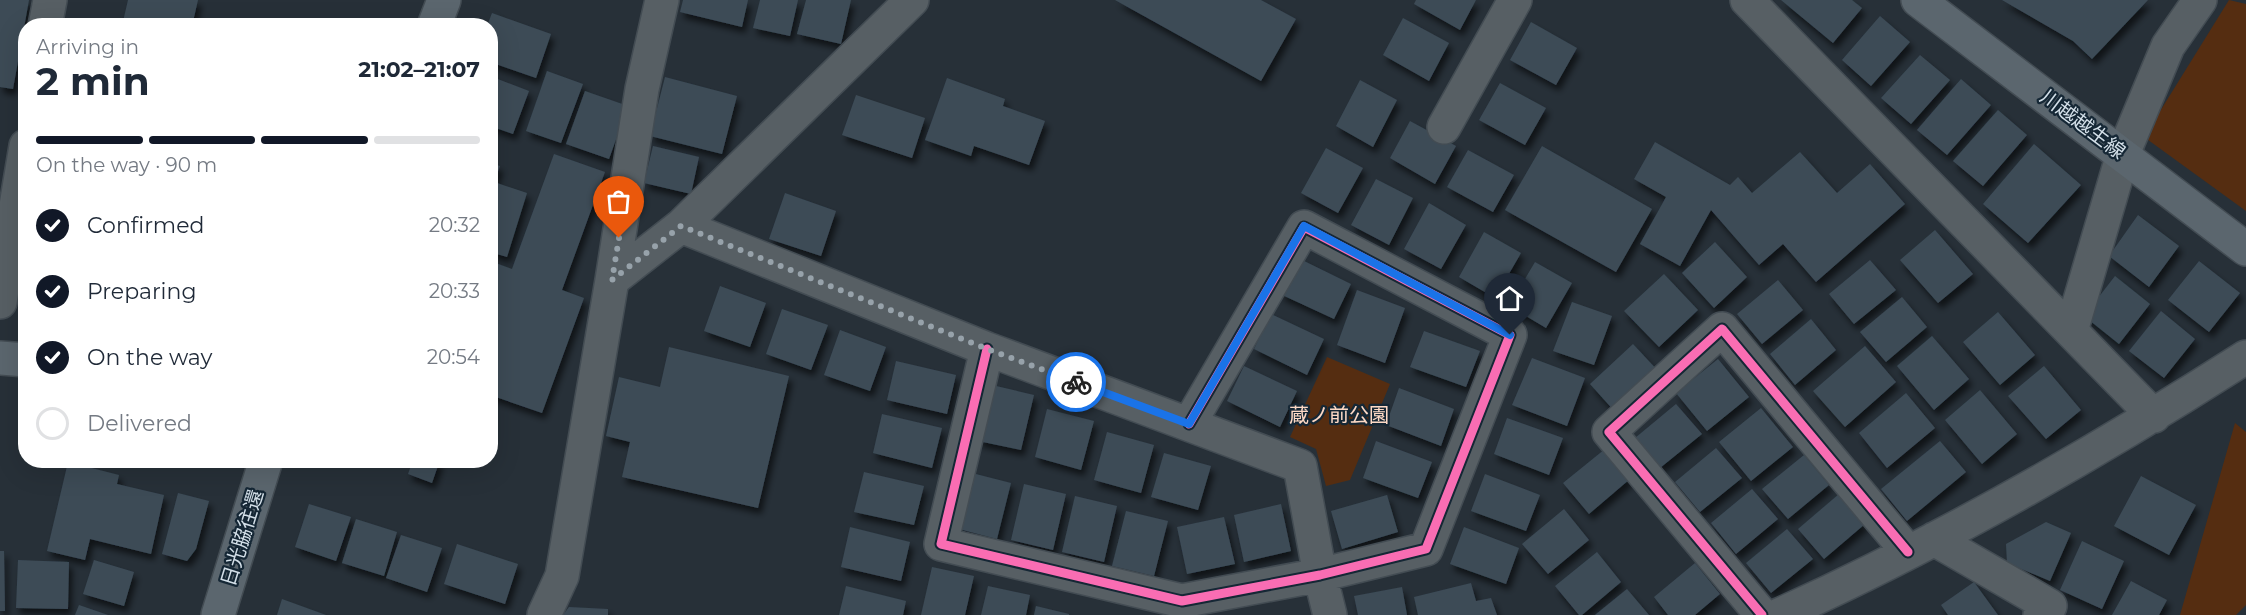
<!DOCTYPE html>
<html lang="en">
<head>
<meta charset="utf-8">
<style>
	body { margin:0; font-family:Montserrat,"Noto Sans JP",sans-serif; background:#f6f6f7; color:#1f2937; height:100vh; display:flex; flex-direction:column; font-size:22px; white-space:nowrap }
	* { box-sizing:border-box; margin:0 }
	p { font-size:20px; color:#747a83 }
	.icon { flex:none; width:33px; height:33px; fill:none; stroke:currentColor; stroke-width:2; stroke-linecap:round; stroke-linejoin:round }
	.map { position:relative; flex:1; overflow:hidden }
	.details { position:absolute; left:18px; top:18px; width:480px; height:450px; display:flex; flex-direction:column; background:#fff; border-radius:24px; box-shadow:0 6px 24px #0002 }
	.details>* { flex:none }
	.pin { position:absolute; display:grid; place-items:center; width:51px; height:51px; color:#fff; margin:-62px -26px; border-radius:50% 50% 50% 0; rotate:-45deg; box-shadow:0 0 6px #0007 }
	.pin .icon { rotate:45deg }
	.courier { position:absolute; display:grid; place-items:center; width:60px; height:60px; margin:-30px; border:4px solid #1a73e8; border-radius:50%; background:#fff; color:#222; box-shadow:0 2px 8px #0007 }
	.overview em { font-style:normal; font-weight:700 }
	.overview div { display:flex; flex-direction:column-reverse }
	.overview { display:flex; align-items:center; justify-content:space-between; height:102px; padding:0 18px }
	h1 { font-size:39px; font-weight:700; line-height:45px }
	.bar { display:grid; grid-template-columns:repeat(4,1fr); gap:9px 6px; align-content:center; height:72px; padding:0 18px }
	.bar i { height:8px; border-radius:4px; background:#e0e1e3 }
	.bar .on { background:#111827 }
	.bar p { grid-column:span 4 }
	ol { padding:0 18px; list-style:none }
	li { display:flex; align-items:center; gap:18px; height:66px }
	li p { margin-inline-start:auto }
	li .icon { padding:6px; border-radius:50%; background:#111827; color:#fff; stroke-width:4 }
	li:last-child { color:#747a83 }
	li i { width:33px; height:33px; border:3px solid #e0e1e3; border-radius:50% }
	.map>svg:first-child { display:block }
	.green { fill:#552d11 }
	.building { fill:#3c4b57; filter:url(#shadow) }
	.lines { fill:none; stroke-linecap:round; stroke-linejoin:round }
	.street-casing { stroke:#434c53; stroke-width:36 }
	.secondary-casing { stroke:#434c53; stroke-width:36 }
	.street { stroke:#575f64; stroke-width:33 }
	.secondary { stroke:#5b666e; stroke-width:33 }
	.cycleway-casing { stroke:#152735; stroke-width:13 }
	.cycleway { stroke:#f96db3; stroke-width:9 }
	.done { stroke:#97a2aa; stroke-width:6; stroke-dasharray:0 10.8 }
	.route { stroke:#1a73e8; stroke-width:8 }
	.labels { text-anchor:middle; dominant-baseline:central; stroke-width:4.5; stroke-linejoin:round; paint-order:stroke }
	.street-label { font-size:20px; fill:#d3dfe8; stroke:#152735 }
	.park-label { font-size:20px; fill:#fdd9c5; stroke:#152735 }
</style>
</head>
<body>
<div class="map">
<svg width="2246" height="615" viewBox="0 0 2246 615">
	<defs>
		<filter id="shadow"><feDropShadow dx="3.5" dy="6" stdDeviation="3" flood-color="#0009"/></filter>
	</defs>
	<rect width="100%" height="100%" fill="#273038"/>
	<path class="green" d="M2229,0L2246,4V211L2144,137Z
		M1327,357L1390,384L1350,480L1326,486L1316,449L1290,437Z
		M2235,423L2246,432V605L2236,615H2180Z"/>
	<path class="building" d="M0,0H29L13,89L0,87Z
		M128,0H198L192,26H122Z
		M683,0H748L742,27L680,12Z
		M760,0H798L790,36L753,28Z
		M806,0H851L841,44L797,34Z
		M1115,0H1261L1296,19L1261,81Z
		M1416,0H1476L1460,30L1414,4Z
		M1781,0H1852L1862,8L1833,43Z
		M2002,0H2148L2092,59L2073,41Z
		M492,13L551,34L536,78L490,62V26H487Z
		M1880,16L1910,42L1871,86L1842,60Z
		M1403,18L1449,43L1429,81L1383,55Z
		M1531,22L1577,48L1556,85L1510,60Z
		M1920,55L1950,80L1911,124L1881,98Z
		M547,71L583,84L561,143L526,131Z
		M490,76L529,91L513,134L490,126Z
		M665,77L737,96L722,154L650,136Z
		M947,78L1005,99L1003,106L1045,121L1029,165L974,146L971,156L925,140Z
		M1961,79L1991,105L1947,155L1917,130Z
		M1360,80L1397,100L1373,147L1336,126Z
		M1500,83L1546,108L1525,145L1479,120Z
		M585,91L628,106L609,159L566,144Z
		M856,95L925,118L912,158L842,135Z
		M1998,110L2027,135L1983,186L1953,161Z
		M1410,121L1456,146L1435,184L1390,158Z
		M1655,142L1730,185L1738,177L1752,193L1800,152L1837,193L1870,164L1905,204L1816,282L1783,244L1759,265L1711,210L1680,266L1640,244L1666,197L1634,179Z
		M2034,144L2081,185L2028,243L1983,204Z
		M653,146L699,157L691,194L644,183Z
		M1542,146L1652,209L1616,272L1505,210Z
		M1326,148L1363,168L1338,213L1301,193Z
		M1468,150L1514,175L1493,212L1447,187Z
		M554,154L605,172L562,290L584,298L542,413L490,395V261L512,269Z
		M490,163L500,166L494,182L527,193L507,257L490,252Z
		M1376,179L1413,198L1389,245L1351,225Z
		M785,193L836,211L821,256L769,239Z
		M1429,203L1466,225L1441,269L1404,249Z
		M2138,215L2179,246L2149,287L2109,256Z
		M1935,230L1973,274L1938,303L1900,260Z
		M1484,232L1521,253L1495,298L1459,277Z
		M1715,242L1747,277L1714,308L1682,273Z
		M1298,258L1351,284L1334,319L1280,294Z
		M1870,260L1896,290L1854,324L1829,294Z
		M2199,261L2240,293L2209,332L2168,300Z
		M1535,262L1572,283L1546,328L1509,306Z
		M1664,274L1698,310L1659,347L1624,311Z
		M2115,276L2150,304L2119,344L2084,316Z
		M1778,280L1803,310L1762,344L1737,314Z
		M720,286L766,303L750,347L704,331Z
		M1357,290L1405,308L1385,363L1337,345Z
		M1902,297L1927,327L1886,362L1860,332Z
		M1572,302L1612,316L1594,365L1553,351Z
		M782,309L828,325L811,370L766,354Z
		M2161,311L2195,339L2164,378L2129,351Z
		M1998,312L2035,355L2000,385L1963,342Z
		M1271,314L1324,339L1307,375L1254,349Z
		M1811,319L1836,350L1795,385L1770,354Z
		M840,330L886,347L870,391L824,375Z
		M1424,331L1480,351L1466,387L1410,367Z
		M1932,336L1969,379L1934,410L1897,366Z
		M1633,344L1660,373L1616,413L1590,384Z
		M1865,346L1896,382L1845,427L1813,391Z
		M669,347L789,376L758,508L622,477L630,442L606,436L619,377L660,387Z
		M1532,358L1585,378L1567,426L1512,405Z
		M1718,359L1749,397L1707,431L1676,393Z
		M896,361L956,375L947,414L887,400Z
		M1244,366L1297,391L1280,427L1227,401Z
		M2044,366L2081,410L2046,439L2008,396Z
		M992,385L1034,395L1021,450L978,441Z
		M1399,388L1454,409L1441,446L1386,425Z
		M1980,390L2017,434L1982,464L1945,420Z
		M1906,393L1935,428L1887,468L1859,433Z
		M1676,404L1702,434L1660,468L1635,438Z
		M1761,408L1793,447L1751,481L1719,442Z
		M1047,409L1094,421L1081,470L1035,457Z
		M882,414L942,428L932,468L873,453Z
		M1507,418L1563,438L1549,475L1494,454Z
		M1107,432L1154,445L1141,493L1094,480Z
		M1376,441L1432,462L1418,498L1363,478Z
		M1940,441L1966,472L1907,521L1881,489Z
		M1716,448L1742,478L1700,512L1675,482Z
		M1605,449L1630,479L1589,514L1563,483Z
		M1164,453L1211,466L1198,510L1151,497Z
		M1804,455L1829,485L1788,519L1762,489Z
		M413,460H440L432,483L408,474Z
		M68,462L119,475L117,484L164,495L151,554L90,539L85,560L47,551Z
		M864,472L924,486L914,525L854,512Z
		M968,472L1011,483L997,539L955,528Z
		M1485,474L1540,495L1526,531L1471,511Z
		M2141,476L2196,505L2169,555L2114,526Z
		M1024,484L1066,494L1053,550L1011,540Z
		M1752,489L1778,519L1736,554L1711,523Z
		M178,493L209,501L196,549L187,561L162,554Z
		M1839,494L1865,524L1824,559L1798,529Z
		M1387,495L1398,532L1342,549L1331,511Z
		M1075,496L1117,506L1104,562L1062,552Z
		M309,504L351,517L336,561L295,547Z
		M1281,504L1291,551L1244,562L1234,515Z
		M1564,509L1589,540L1548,574L1522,544Z
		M1126,511L1168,521L1154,576L1112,566Z
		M1224,517L1235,564L1187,574L1177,527Z
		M356,519L397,532L384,576L342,563Z
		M2046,522L2071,533L2050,581L2007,563L2006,544Z
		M850,527L910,542L901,581L841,567Z
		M1464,527L1519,548L1506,584L1450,564Z
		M1787,529L1813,559L1771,593L1746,563Z
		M401,535L442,548L427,592L386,578Z
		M2082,541L2124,561L2102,609L2060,590Z
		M457,544L518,564L505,604L444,584Z
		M0,551H4L5,611H0Z
		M1597,552L1621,582L1582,615H1579L1555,586Z
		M18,560L69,562L68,609L16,608Z
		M94,560L134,572L124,606L83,594Z
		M1695,563L1720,594L1695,615H1668L1654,597Z
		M932,567L974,576L965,615H921Z
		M2131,581L2167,600L2159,615H2112Z
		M1974,582L1998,615H1948L1941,605Z
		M1471,583L1476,601L1491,598L1497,615H1418L1414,597Z
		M846,586L906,601L903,615H839Z
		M988,586L1030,595L1026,615H981Z
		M1402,587L1407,615H1358L1354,596Z
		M1627,589L1649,615H1595Z
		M282,599L326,615H277Z
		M79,605L108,615H75Z
		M1036,606L1069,614V615H1034Z
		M569,607L608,609V615H563Z"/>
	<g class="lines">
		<defs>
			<path id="street" d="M1747,0L2154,416
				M45,26L50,0
				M1444,127L1515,0
				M681,226L987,349L1300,466L1320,575L1330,615
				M612,280L681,226L912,0
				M0,302L26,146
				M2071,331L2123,154L2168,46L2200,0
				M987,349L941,544L1182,601L1320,575L1426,549L1510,335L1304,227L1189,424
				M1934,539L2050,606L2040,615
				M544,615L562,576L612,280L642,89L662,0
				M1762,615L1609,432L1722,329L1908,552
				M1779,615C1941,542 2096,453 2246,357"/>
			<path id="secondary" d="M1918,0L2246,249
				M434,26L444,0
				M0,358L26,360
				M218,615L266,460"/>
		</defs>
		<use href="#street" class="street-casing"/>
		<use href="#secondary" class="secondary-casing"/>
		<use href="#street" class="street"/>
		<use href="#secondary" class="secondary"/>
		<defs>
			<path id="cycleway" d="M987,349L941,544L1182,601L1320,575L1426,549L1510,335L1304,227L1189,424
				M1762,615L1609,432L1722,329L1908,552"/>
		</defs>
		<use href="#cycleway" class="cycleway-casing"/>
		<use href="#cycleway" class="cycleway"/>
	</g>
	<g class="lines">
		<path class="done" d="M619,238L612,280L681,226L987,349L1076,382"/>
		<path class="route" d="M1076,382L1189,424L1304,226L1510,335"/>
	</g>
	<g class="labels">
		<g class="street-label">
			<text transform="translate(2083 124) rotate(37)">川越越生線</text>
			<text transform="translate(242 538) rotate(-73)">日光脇往還</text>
		</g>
		<g class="park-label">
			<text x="1339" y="415">蔵ノ前公園</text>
		</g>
	</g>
</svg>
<div class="pin" style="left:619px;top:238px;background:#ea580c"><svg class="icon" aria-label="bag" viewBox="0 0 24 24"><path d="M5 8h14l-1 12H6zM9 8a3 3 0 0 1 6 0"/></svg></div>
<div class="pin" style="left:1510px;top:335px;background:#1f2937"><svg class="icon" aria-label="home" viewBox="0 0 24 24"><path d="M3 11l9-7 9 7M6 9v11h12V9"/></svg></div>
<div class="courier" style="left:1076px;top:382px"><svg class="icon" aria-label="bike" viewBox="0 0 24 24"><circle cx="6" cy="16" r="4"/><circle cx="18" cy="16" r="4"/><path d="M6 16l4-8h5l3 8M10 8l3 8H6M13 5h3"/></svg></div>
<section class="details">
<div class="overview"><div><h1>2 min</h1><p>Arriving in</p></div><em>21:02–21:07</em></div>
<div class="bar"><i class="on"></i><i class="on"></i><i class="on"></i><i></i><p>On the way · 90 m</p></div>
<ol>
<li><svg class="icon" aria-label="check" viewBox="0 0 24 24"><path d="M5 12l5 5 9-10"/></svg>Confirmed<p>20:32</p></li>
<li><svg class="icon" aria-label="check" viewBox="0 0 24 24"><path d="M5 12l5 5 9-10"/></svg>Preparing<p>20:33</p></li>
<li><svg class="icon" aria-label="check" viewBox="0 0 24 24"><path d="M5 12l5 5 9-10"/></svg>On the way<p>20:54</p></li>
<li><i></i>Delivered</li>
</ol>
</section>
</div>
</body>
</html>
